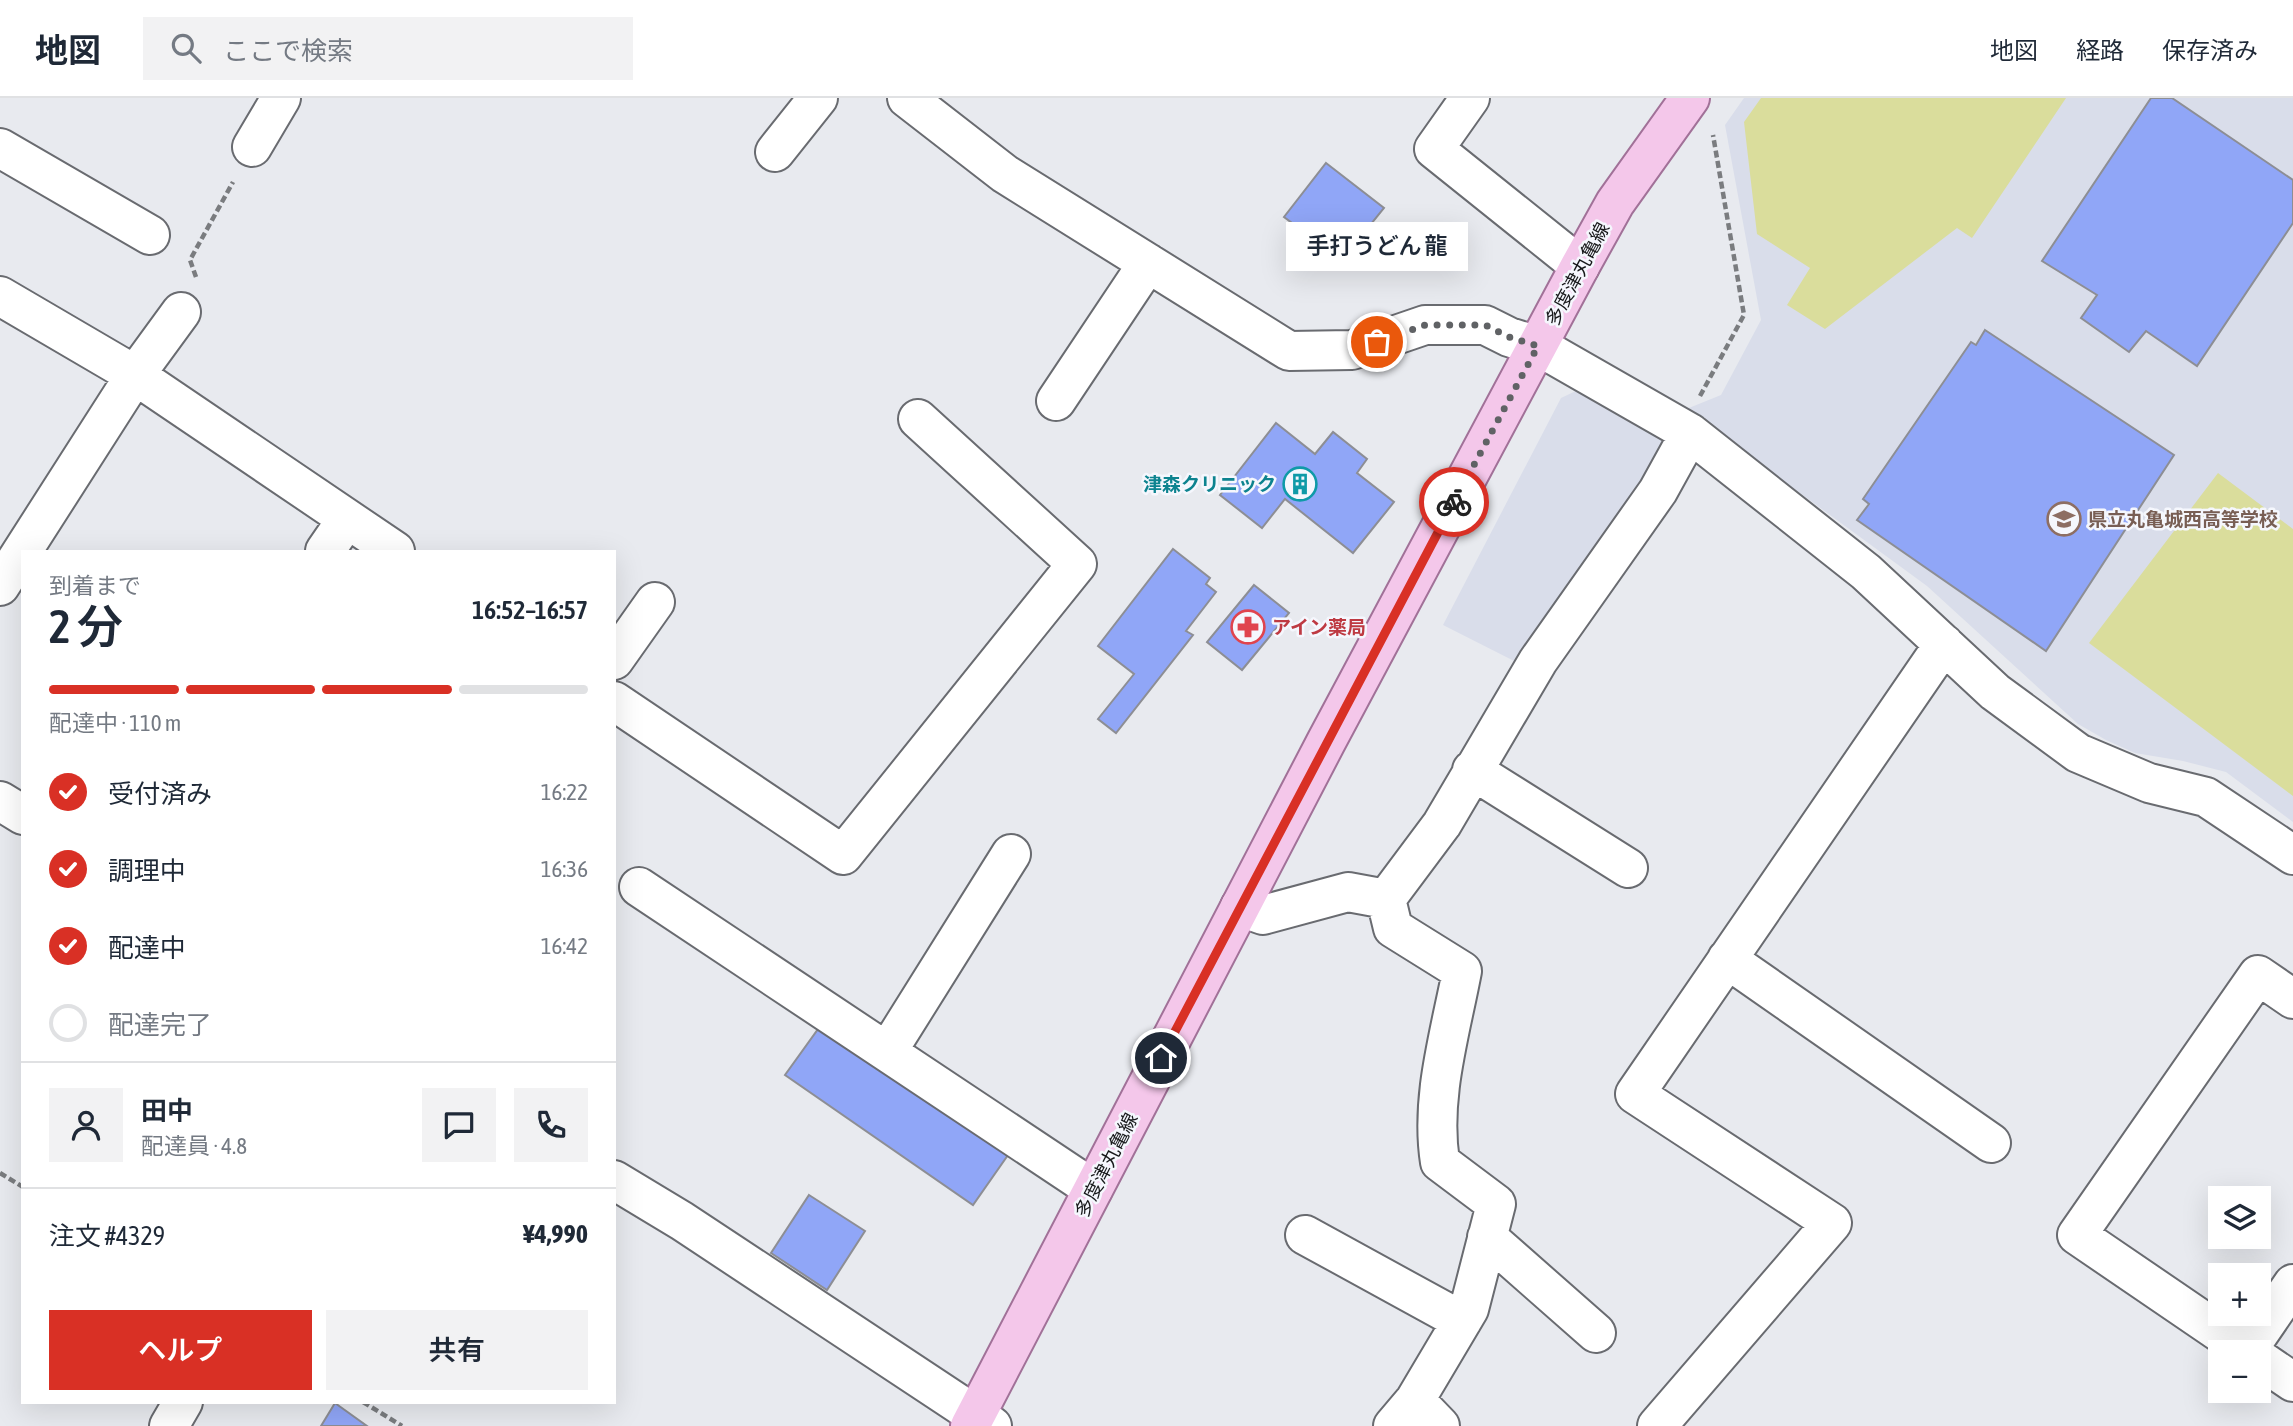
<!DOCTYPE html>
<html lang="ja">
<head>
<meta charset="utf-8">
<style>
	body { margin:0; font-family:"Asap Condensed","Noto Sans JP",sans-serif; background:#f2f2f3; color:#1f2937; height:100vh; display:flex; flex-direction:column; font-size:26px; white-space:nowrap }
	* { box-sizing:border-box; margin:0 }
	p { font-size:23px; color:#747a83 }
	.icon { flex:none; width:38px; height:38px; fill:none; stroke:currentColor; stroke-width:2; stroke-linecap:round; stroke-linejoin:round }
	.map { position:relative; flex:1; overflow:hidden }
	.sheet { position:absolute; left:21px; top:452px; width:595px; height:854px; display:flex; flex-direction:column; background:#fff; border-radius:0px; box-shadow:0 7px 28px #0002 }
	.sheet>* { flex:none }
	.tools { position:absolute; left:2208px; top:1088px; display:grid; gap:14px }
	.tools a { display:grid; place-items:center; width:63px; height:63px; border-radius:0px; background:#fff; box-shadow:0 7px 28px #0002; font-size:35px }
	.pin { position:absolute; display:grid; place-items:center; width:60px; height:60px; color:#fff; margin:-30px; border:4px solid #fff; border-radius:50%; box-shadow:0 2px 7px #0007 }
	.courier { position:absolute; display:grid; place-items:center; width:70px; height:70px; margin:-35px; border:5px solid #d93025; border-radius:50%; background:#fff; color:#222; box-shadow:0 2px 9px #0007 }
	.bubble { position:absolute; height:49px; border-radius:0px; background:#fff; box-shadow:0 7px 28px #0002; font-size:23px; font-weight:600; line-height:49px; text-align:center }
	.headline em { font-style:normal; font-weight:600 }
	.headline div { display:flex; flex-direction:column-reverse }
	.headline { display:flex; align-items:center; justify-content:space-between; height:119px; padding:0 28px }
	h1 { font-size:46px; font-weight:600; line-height:52px }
	.bar { display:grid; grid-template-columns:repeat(4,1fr); gap:10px 7px; align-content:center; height:84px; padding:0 28px }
	.bar i { height:9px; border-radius:5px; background:#e0e1e3 }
	.bar .selected { background:#d93025 }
	.bar p { grid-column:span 4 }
	.line { display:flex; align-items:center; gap:18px; padding:0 28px; border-top:2px solid #e0e1e3 }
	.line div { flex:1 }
	.round { display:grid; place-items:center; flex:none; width:74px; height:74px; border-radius:0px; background:#f2f2f3 }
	ol { padding:0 28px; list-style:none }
	li { display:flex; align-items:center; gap:21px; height:77px }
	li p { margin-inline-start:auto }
	li .icon { padding:7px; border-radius:50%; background:#d93025; color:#fff; stroke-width:4 }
	li:last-child { color:#747a83 }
	li i { width:38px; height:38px; border:4px solid #e0e1e3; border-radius:50% }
	.primary-button { display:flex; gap:14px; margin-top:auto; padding:14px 28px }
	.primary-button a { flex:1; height:80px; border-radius:0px; background:#d93025; color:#fff; font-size:28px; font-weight:600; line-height:80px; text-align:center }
	.primary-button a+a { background:#f2f2f3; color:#1f2937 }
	header { display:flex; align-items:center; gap:42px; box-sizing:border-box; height:98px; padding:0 35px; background:#fff; border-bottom:2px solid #e0e1e3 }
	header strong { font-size:33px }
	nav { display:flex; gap:38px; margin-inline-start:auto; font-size:24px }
	.search { width:490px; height:63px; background:#f2f2f3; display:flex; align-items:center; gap:18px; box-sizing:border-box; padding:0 24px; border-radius:0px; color:#747a83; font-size:26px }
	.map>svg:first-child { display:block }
	.built { fill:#d9ddea }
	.green { fill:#dadd9c }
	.building { fill:#90a6f7; stroke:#8d8e94; stroke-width:2 }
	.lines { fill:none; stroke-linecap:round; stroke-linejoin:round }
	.minor-casing { stroke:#696b70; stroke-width:42 }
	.major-casing { stroke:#a17198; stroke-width:42 }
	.path { stroke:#7a7c7f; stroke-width:4.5; stroke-dasharray:7 3.5; stroke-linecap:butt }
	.minor { stroke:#fff; stroke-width:38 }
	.major { stroke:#f4c7ea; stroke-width:38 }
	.done { stroke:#606265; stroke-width:7; stroke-dasharray:0 12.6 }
	.route { stroke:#d93025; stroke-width:9 }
	.labels { text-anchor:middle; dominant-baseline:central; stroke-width:5; stroke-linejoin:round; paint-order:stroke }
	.street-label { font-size:19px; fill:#17181a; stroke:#f5f7fd }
	.culture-label { font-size:19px; font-weight:bold; fill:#0d838f; stroke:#f5f7fd; text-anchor:end }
	.education-label { font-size:19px; font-weight:bold; fill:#785e54; stroke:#f5f7fd; text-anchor:start }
	.health-label { font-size:19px; font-weight:bold; fill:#be3a42; stroke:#f5f7fd; text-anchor:start }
</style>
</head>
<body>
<header>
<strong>地図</strong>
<div class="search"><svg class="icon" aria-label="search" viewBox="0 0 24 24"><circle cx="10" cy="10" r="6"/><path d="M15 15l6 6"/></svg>ここで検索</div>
<nav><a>地図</a><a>経路</a><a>保存済み</a></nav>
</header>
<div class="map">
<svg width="2293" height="1328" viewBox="0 0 2293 1328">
	<rect width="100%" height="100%" fill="#e8eaef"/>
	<path class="built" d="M1744,0H2293V724L2226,674L2183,663L2135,655L2106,642L2078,626L1927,488L1707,327L1528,570L1443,527L1561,300L1578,292L1679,314L1721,297L1761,222L1725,27Z"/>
	<path class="green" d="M1761,0H2066L1972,140L1957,130L1825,231L1787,207L1810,170L1757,136L1744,24Z
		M2218,375L2293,431V698L2089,545Z"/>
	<path class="building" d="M2151,0H2172L2293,82V125L2197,268L2146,233L2129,254L2081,220L2097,197L2042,163Z
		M1326,65L1384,110L1342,162L1284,119Z
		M1985,232L2174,357L2046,553L1857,422L1869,406L1863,401L1971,244L1976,247Z
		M1276,325L1315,356L1333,334L1367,361L1357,375L1394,404L1353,455L1285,401L1262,430L1220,397Z
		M1173,451L1210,480L1206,486L1216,494L1186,533L1193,537L1116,635L1098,621L1134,576L1098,548Z
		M1254,487L1289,515L1242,572L1207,544Z
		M821,927L1008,1057L973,1107L785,977Z
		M809,1097L865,1133L827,1192L771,1155Z
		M335,1305L367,1328H321Z"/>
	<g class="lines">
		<defs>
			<path id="minor" d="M907,0L1005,76L1289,253L1352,252L1425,227H1485L1509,239L1538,248L1690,335L1866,474L1995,594L2078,655L2149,685L2206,699L2293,757
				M1470,0L1434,51L1580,168
				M252,49L281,0
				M0,50L150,137
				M775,54L818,0
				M0,198L135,277L395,453
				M1056,303L1148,165
				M325,453L347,421
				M0,488L135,277L181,214
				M614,562L655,504
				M614,603L843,757L1077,466L918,321
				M1472,672L1628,770
				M0,703L23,717
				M639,789L1093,1091
				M1240,809L1263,817L1348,794L1386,801
				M1727,861L1991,1045
				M887,954L1011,756
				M614,1082L682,1123L992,1328
				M1305,1137L1462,1223
				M1487,1139L1596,1235
				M2247,1253L2293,1186
				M2250,1255L2077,1137L2258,877L2293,901
				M2259,1261L2293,1284
				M1415,1302L1440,1328
				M169,1328L183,1304
				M1393,1328L1415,1302L1469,1211L1496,1106L1440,1064C1430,1000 1450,936 1462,873L1393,830L1386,801L1442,726L1538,563L1658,393L1690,335
				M1657,1328L1832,1125L1635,996L1944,546"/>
			<path id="major" d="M970,1328L1326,644L1580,168L1615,105L1690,0"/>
		</defs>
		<use href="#minor" class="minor-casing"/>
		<use href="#major" class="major-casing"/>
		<path class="path" d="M196,179L190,162L233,84
			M1700,298L1744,217L1713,37
			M0,1075L23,1089
			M363,1304L402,1328"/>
		<use href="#minor" class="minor"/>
		<use href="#major" class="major"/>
	</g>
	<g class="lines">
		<path class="done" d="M1377,244L1425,227H1485L1509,239L1538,248L1454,404"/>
		<path class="route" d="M1161,960L1454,404"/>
	</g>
	<defs>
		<symbol id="building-ring" viewBox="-11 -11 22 22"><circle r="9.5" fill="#f5f7fd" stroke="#0f9aa8" stroke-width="1.5"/><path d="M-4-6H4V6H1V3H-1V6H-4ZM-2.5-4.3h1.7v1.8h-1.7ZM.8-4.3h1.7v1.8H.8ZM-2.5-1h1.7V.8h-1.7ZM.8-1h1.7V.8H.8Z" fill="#0f9aa8"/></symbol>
		<symbol id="school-ring" viewBox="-11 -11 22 22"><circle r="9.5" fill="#f5f7fd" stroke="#8d6e63" stroke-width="1.5"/><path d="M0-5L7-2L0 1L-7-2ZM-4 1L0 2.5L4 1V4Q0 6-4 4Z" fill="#8d6e63"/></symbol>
		<symbol id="pharmacy-ring" viewBox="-11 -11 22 22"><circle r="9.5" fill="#f5f7fd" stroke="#e0444e" stroke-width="1.5"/><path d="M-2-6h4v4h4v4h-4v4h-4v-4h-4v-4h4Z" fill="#e0444e"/></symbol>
	</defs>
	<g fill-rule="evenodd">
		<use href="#building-ring" x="1281" y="367" width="38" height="38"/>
		<use href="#school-ring" x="2045" y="402" width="38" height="38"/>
		<use href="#pharmacy-ring" x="1229" y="510" width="38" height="38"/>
	</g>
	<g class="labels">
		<g class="street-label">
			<text transform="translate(1577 176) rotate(-62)">多度津丸亀線</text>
			<text transform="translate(1106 1067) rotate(-63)">多度津丸亀線</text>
		</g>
		<g class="culture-label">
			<text x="1276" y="386">津森クリニック</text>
		</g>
		<g class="education-label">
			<text x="2088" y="421">県立丸亀城西高等学校</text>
		</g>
		<g class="health-label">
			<text x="1272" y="529">アイン薬局</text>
		</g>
	</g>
</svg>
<div class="tools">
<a><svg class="icon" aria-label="layers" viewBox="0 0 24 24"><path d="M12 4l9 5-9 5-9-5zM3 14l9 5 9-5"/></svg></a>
<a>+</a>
<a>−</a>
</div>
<div class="pin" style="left:1377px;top:244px;background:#ea580c"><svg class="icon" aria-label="bag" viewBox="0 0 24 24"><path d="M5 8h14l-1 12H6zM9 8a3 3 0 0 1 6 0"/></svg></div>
<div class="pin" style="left:1161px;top:960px;background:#1f2937"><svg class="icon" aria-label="home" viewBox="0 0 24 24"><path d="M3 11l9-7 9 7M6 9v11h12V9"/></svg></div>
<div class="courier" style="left:1454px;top:404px"><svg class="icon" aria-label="bike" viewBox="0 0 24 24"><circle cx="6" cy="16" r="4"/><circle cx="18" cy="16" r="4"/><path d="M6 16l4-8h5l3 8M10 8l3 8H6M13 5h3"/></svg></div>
<div class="bubble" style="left:1286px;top:124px;width:182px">手打うどん 龍</div>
<section class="sheet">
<div class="headline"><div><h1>2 分</h1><p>到着まで</p></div><em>16:52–16:57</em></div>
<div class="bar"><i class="selected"></i><i class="selected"></i><i class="selected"></i><i></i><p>配達中 · 110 m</p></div>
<ol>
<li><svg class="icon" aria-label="check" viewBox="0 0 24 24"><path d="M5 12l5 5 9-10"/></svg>受付済み<p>16:22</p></li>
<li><svg class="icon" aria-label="check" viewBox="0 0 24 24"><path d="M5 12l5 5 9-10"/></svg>調理中<p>16:36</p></li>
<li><svg class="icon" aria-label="check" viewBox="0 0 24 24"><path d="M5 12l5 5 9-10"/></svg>配達中<p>16:42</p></li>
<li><i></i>配達完了</li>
</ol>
<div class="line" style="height:126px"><a class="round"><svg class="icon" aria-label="person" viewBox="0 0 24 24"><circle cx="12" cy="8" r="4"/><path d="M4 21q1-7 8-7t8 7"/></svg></a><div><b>田中</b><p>配達員 · 4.8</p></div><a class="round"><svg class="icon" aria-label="chat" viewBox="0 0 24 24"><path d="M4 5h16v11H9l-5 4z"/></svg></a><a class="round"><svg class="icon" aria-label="phone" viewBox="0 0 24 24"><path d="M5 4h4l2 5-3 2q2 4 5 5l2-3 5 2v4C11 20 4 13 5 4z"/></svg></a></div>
<div class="line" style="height:91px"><div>注文 #4329</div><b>¥4,990</b></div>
<div class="primary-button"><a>ヘルプ</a><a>共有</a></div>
</section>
</div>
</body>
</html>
